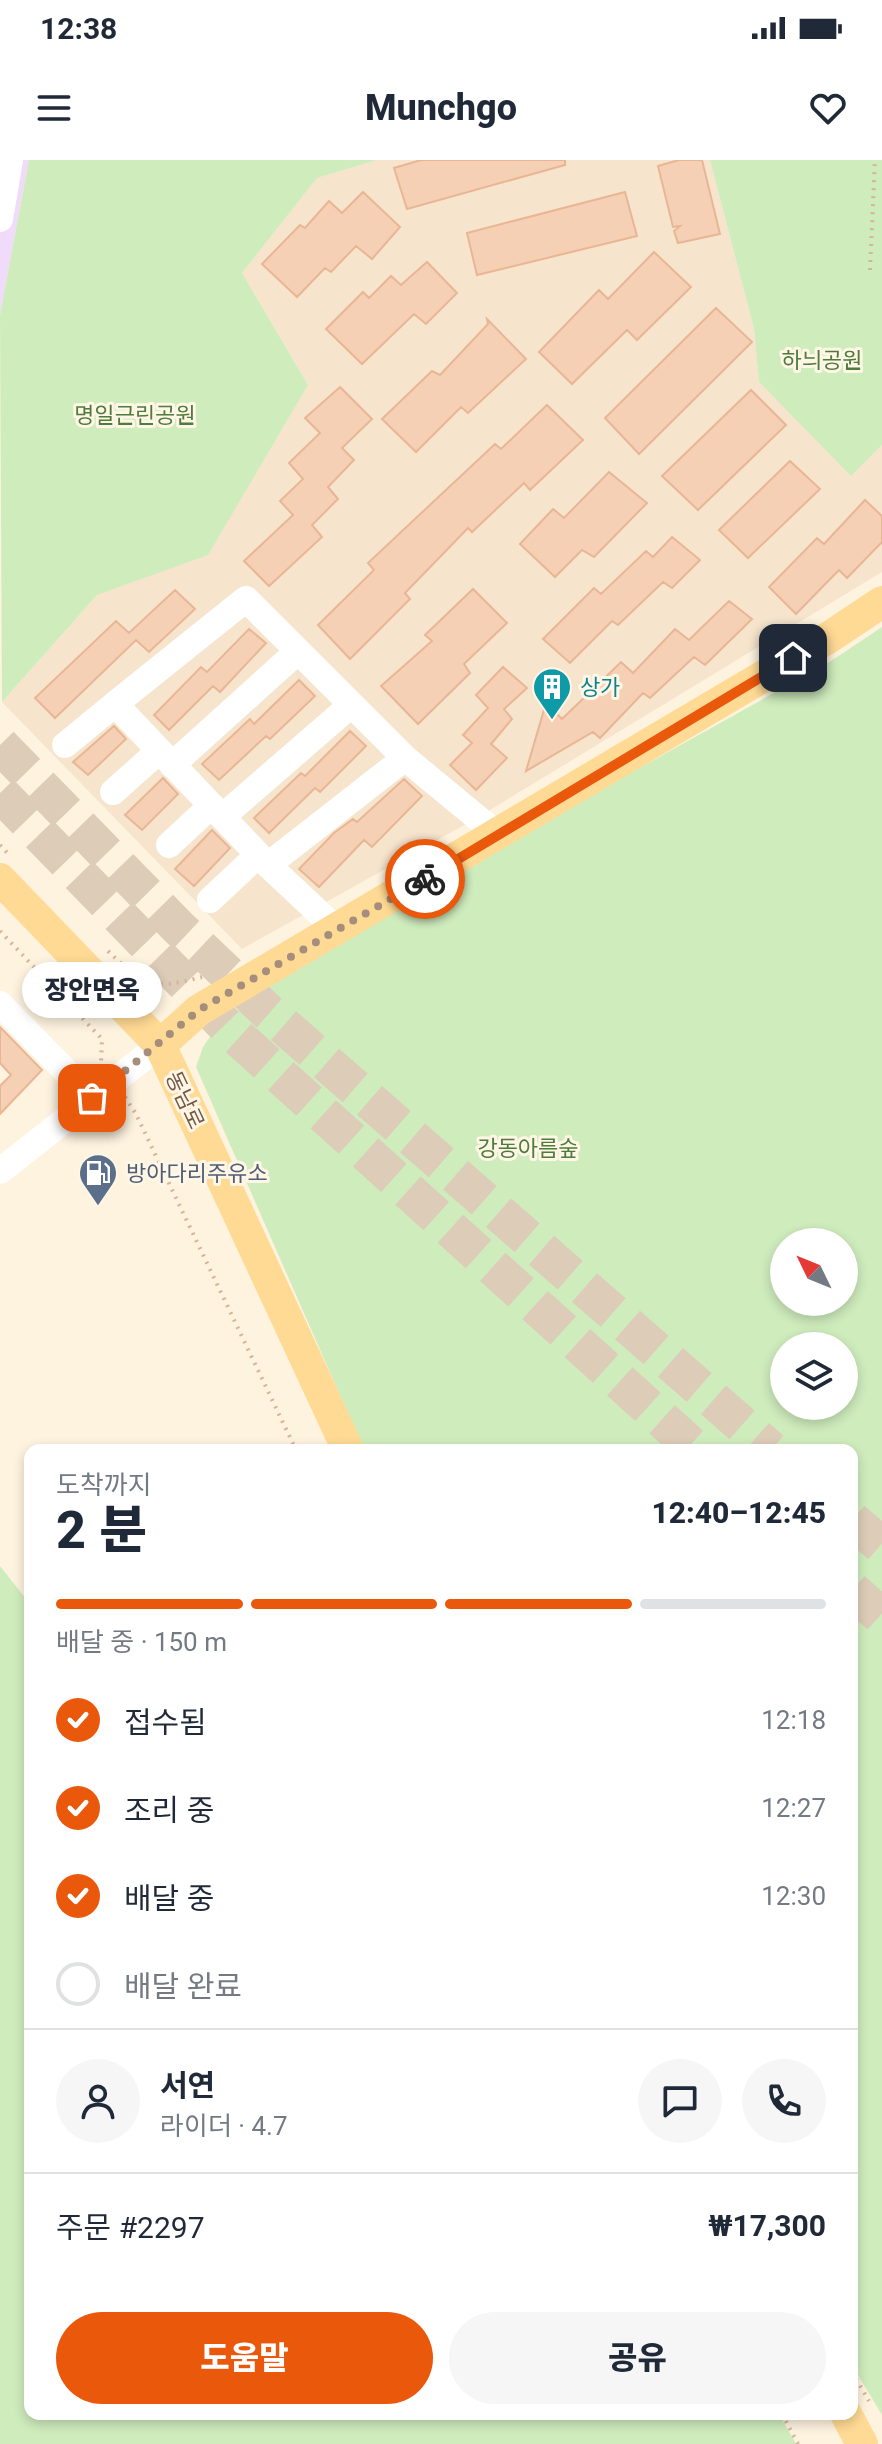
<!DOCTYPE html>
<html lang="ko">
<head>
<meta charset="utf-8">
<style>
	body { margin:0; font-family:Roboto,"Noto Sans KR",sans-serif; background:#f6f6f7; color:#1f2937; height:100vh; display:flex; flex-direction:column; font-size:30px; white-space:nowrap }
	* { box-sizing:border-box; margin:0 }
	p { font-size:26px; color:#747a83 }
	.icon { flex:none; width:44px; height:44px; fill:none; stroke:currentColor; stroke-width:2; stroke-linecap:round; stroke-linejoin:round }
	.map { position:relative; flex:1; overflow:hidden }
	.drawer { position:absolute; left:24px; top:1284px; width:834px; height:976px; display:flex; flex-direction:column; background:#fff; border-radius:16px; box-shadow:0 4px 12px #0003 }
	.drawer>* { flex:none }
	.needle { width:52px; rotate:313deg }
	.fabs { position:absolute; left:770px; top:1068px; display:grid; gap:16px }
	.fabs a { display:grid; place-items:center; width:88px; height:88px; border-radius:50%; background:#fff; box-shadow:0 4px 12px #0003; font-size:40px }
	.pin { position:absolute; display:grid; place-items:center; width:68px; height:68px; color:#fff; margin:-34px; border-radius:16px; box-shadow:0 4px 12px #0006 }
	.courier { position:absolute; display:grid; place-items:center; width:80px; height:80px; margin:-40px; border:6px solid #ea580c; border-radius:50%; background:#fff; color:#222; box-shadow:0 2px 10px #0007 }
	.bubble { position:absolute; height:56px; border-radius:28px; background:#fff; box-shadow:0 4px 12px #0003; font-size:26px; font-weight:800; line-height:56px; text-align:center }
	.summary em { font-style:normal; font-weight:800 }
	.summary div { display:flex; flex-direction:column-reverse }
	.summary { display:flex; align-items:center; justify-content:space-between; height:136px; padding:0 32px }
	h1 { font-size:52px; font-weight:800; line-height:60px }
	.bar { display:grid; grid-template-columns:repeat(4,1fr); gap:12px 8px; align-content:center; height:96px; padding:0 32px }
	.bar i { height:10px; border-radius:6px; background:#e0e1e3 }
	.bar .on { background:#ea580c }
	.bar p { grid-column:span 4 }
	.line { display:flex; align-items:center; gap:20px; padding:0 32px; border-top:2px solid #e0e1e3 }
	.line div { flex:1 }
	.round { display:grid; place-items:center; flex:none; width:84px; height:84px; border-radius:42px; background:#f6f6f7 }
	ol { padding:0 32px; list-style:none }
	li { display:flex; align-items:center; gap:24px; height:88px }
	li p { margin-inline-start:auto }
	li .icon { padding:8px; border-radius:50%; background:#ea580c; color:#fff; stroke-width:4 }
	li:last-child { color:#747a83 }
	li i { width:44px; height:44px; border:4px solid #e0e1e3; border-radius:50% }
	.cta { display:flex; gap:16px; margin-top:auto; padding:16px 32px }
	.cta a { flex:1; height:92px; border-radius:48px; background:#ea580c; color:#fff; font-size:32px; font-weight:800; line-height:92px; text-align:center }
	.cta a+a { background:#f6f6f7; color:#1f2937 }
	.status { display:flex; justify-content:space-between; align-items:center; height:56px; padding:0 40px; background:#fff; direction:ltr }
	.status svg { height:22px; fill:currentColor }
	header { display:flex; justify-content:space-between; align-items:center; height:104px; padding:0 32px; background:#fff; font-size:36px; font-weight:800 }
	.map>svg:first-child { display:block }
	.residential { fill:#f6e4cd }
	.education { fill:#f0dcfa }
	.green { fill:#cfecbd; fill-rule:evenodd }
	.building { fill:#f5d0b4; stroke:#e9b694; stroke-width:2 }
	.lines { fill:none; stroke-linecap:round; stroke-linejoin:round }
	.highway-tunnel { stroke:#dcccb8; stroke-width:38; stroke-dasharray:38 19; stroke-linecap:butt }
	.path { stroke:#d9b398; stroke-width:4; stroke-dasharray:2 6; stroke-linecap:butt }
	.minor { stroke:#fff; stroke-width:26 }
	.major { stroke:#ffda94; stroke-width:32 }
	.done { stroke:#a58e7b; stroke-width:8; stroke-dasharray:0 14.4 }
	.route { stroke:#ea580c; stroke-width:10 }
	.labels { text-anchor:middle; dominant-baseline:central; stroke-width:6; stroke-linejoin:round; paint-order:stroke }
	.park-label { font-size:22px; fill:#4d7c3c; stroke:#fff6e6 }
	.culture-label { font-size:22px; fill:#0d838f; stroke:#fff6e6; text-anchor:start }
	.street-label { font-size:22px; fill:#755845; stroke:#fff6e6 }
	.service-label { font-size:22px; fill:#4e5e75; stroke:#fff6e6; text-anchor:start }
</style>
</head>
<body>
<div class="status"><b>12:38</b><svg viewBox="0 0 49 12"><path d="M0 12V9h3v3zM5 12V6h3v6zM10 12V3h3v9zM15 12V0h3v12zM26 1h20v11H26zM47 4h2v5h-2z"/></svg></div>
<header><svg class="icon" aria-label="menu" viewBox="0 0 24 24"><path d="M4 6h16M4 12h16M4 18h16"/></svg>Munchgo<svg class="icon" aria-label="heart" viewBox="0 0 24 24"><path d="M12 20l-8-8c-3-5 5-10 8-4 3-6 11-1 8 4z"/></svg></header>
<div class="map">
<svg width="882" height="2284" viewBox="0 0 882 2284">
	<rect width="100%" height="100%" fill="#fef3df"/>
	<path class="residential" d="M377,0H710L754,169L759,222L851,315L882,285V412L475,659L242,789L2,542L97,435L208,394L308,225L242,113L317,18Z"/>
	<path class="education" d="M0,0H29L0,155Z"/>
	<path class="green" d="M29,0H377L317,18L242,113L308,225L208,395L97,435L2,542L0,155Z
		M710,0H882V285L851,316L759,222L754,169Z
		M882,467V2255L852,2205V1290H364L196,907L203,887L216,868L280,817L462,707L831,501ZM784,1082H844V1142H784ZM784,1186H844V1246H784Z
		M0,1406L30,1444V2254H779L796,2284H0Z"/>
	<path class="building" d="M421,0H565V5L407,49L394,8Z
		M679,0H702L720,74L678,83L674,71L680,66L673,67L658,6Z
		M363,32L400,67L372,99L356,86L331,112L325,108L297,137L262,104L300,65L305,68L329,41L342,53Z
		M625,32L637,76L477,115L467,73Z
		M654,92L691,127L637,180L627,170L572,224L539,192L599,130L608,139Z
		M427,102L457,133L426,164L414,154L362,204L326,169L363,132L369,138L391,116L401,125Z
		M716,148L752,182L639,294L605,258Z
		M487,159L526,199L468,253L461,247L416,292L382,259L432,211L440,215L488,164Z
		M340,227L372,259L342,288L354,300L328,327L338,339L312,365L322,377L269,426L244,401L293,355L280,341L303,319L289,303L320,273L305,258Z
		M751,230L786,265L698,350L662,316Z
		M547,245L583,280L530,330L524,323L472,372L468,368L405,433L410,439L350,499L318,465L374,410L368,403L495,284L501,289Z
		M790,301L820,329L748,398L719,370Z
		M609,312L647,343L594,397L582,390L555,417L520,384L553,349L564,358Z
		M865,340L882,356V382L847,418L839,410L796,454L769,427L817,378L824,384Z
		M672,377L700,400L672,428L663,422L618,465L612,461L570,503L543,479L594,428L601,434L646,391L653,397Z
		M473,429L507,463L464,504L470,513L418,564L381,526L432,481L425,475Z
		M175,430L195,449L149,492L136,480L55,558L35,538L116,461L129,473Z
		M729,441L752,459L705,505L694,497L650,538L643,533L600,578L593,572L526,611L546,543L562,559L621,502L633,513L675,469L689,480Z
		M249,469L266,483L220,532L213,526L169,570L154,555L201,507L207,512Z
		M503,507L527,528L504,549L512,559L491,584L507,598L476,630L450,605L472,583L463,575L488,548L476,535Z
		M299,520L315,536L270,579L266,576L219,620L202,604L250,559L254,564Z
		M114,566L126,579L88,615L73,602Z
		M350,571L366,586L320,632L315,628L269,673L254,658L301,613L305,616Z
		M163,618L178,634L142,670L125,655Z
		M404,619L422,636L372,687L364,680L319,727L299,709L334,673L353,659L357,662Z
		M212,670L230,688L194,726L175,709Z
		M0,867L42,910L0,954V926L11,915L0,903Z"/>
	<g class="lines">
		<path class="highway-tunnel" d="M0,585L179,768L268,852L771,1290
			M0,633L233,873L696,1290
			M852,1360L882,1386
			M852,1430L882,1457"/>
		<path class="path" d="M870,110L875,0
			M0,685L10,696
			M0,771L102,879L101,904
			M108,791C145,827 152,830 202,817
			M125,937L136,954L296,1290
			M852,2212L869,2241
			M782,2254L798,2284"/>
		<path class="minor" d="M0,59L10,0
			M65,585L115,544
			M405,598L268,705L115,544L246,439L405,598L497,674
			M172,605L297,492
			M113,632L159,591
			M222,657L351,545
			M169,685L211,646
			M268,705L333,766
			M210,740L258,695
			M0,844L92,938
			M0,1011L160,885"/>
		<path class="major" d="M0,719L160,885L348,1290
			M160,885L199,850L828,478L882,442
			M846,2254L862,2284"/>
	</g>
	<g class="lines">
		<path class="done" d="M92,938L199,850L425,719"/>
		<path class="route" d="M425,719L793,498"/>
	</g>
	<defs>
		<symbol id="building-pin" viewBox="-11 -11 22 30"><path d="M0 17L-7.5 6A9.5 9.5 0 1 1 7.5 6Z" fill="#0f9aa8" stroke="#fff6e6"/><path d="M-4-6H4V6H1V3H-1V6H-4ZM-2.5-4.3h1.7v1.8h-1.7ZM.8-4.3h1.7v1.8H.8ZM-2.5-1h1.7V.8h-1.7ZM.8-1h1.7V.8H.8Z" fill="#fff"/></symbol>
		<symbol id="fuel-pin" viewBox="-11 -11 22 30"><path d="M0 17L-7.5 6A9.5 9.5 0 1 1 7.5 6Z" fill="#5c6f8a" stroke="#fff6e6"/><path d="M-5.5-6h7V0h2V4h1.3V-2.5L3-4.5l.8-.8L6-3V5H2.5V1h-1V6h-7ZM-4.2-4.7v3.2H.2V-4.7Z" fill="#fff"/></symbol>
	</defs>
	<g fill-rule="evenodd">
		<use href="#building-pin" x="530" y="505" width="44" height="60"/>
		<use href="#fuel-pin" x="76" y="991" width="44" height="60"/>
	</g>
	<g class="labels">
		<g class="park-label">
			<text x="822" y="200">하늬공원</text>
			<text x="135" y="255">명일근린공원</text>
			<text x="528" y="988">강동아름숲</text>
		</g>
		<g class="culture-label">
			<text x="580" y="527">상가</text>
		</g>
		<g class="street-label">
			<text transform="translate(185 940) rotate(65)">동남로</text>
		</g>
		<g class="service-label">
			<text x="126" y="1013">방아다리주유소</text>
		</g>
	</g>
</svg>
<div class="fabs">
<a><svg class="needle" viewBox="-14 -14 28 28"><path d="M0-13l5 13h-10z" fill="#e53935"/><path d="M0 13l5-13h-10z" fill="#747a83"/></svg></a>
<a><svg class="icon" aria-label="layers" viewBox="0 0 24 24"><path d="M12 4l9 5-9 5-9-5zM3 14l9 5 9-5"/></svg></a>
</div>
<div class="pin" style="left:92px;top:938px;background:#ea580c"><svg class="icon" aria-label="bag" viewBox="0 0 24 24"><path d="M5 8h14l-1 12H6zM9 8a3 3 0 0 1 6 0"/></svg></div>
<div class="pin" style="left:793px;top:498px;background:#1f2937"><svg class="icon" aria-label="home" viewBox="0 0 24 24"><path d="M3 11l9-7 9 7M6 9v11h12V9"/></svg></div>
<div class="courier" style="left:425px;top:719px"><svg class="icon" aria-label="bike" viewBox="0 0 24 24"><circle cx="6" cy="16" r="4"/><circle cx="18" cy="16" r="4"/><path d="M6 16l4-8h5l3 8M10 8l3 8H6M13 5h3"/></svg></div>
<div class="bubble" style="left:22px;top:802px;width:140px">장안면옥</div>
<section class="drawer">
<div class="summary"><div><h1>2 분</h1><p>도착까지</p></div><em>12:40–12:45</em></div>
<div class="bar"><i class="on"></i><i class="on"></i><i class="on"></i><i></i><p>배달 중 · 150 m</p></div>
<ol>
<li><svg class="icon" aria-label="check" viewBox="0 0 24 24"><path d="M5 12l5 5 9-10"/></svg>접수됨<p>12:18</p></li>
<li><svg class="icon" aria-label="check" viewBox="0 0 24 24"><path d="M5 12l5 5 9-10"/></svg>조리 중<p>12:27</p></li>
<li><svg class="icon" aria-label="check" viewBox="0 0 24 24"><path d="M5 12l5 5 9-10"/></svg>배달 중<p>12:30</p></li>
<li><i></i>배달 완료</li>
</ol>
<div class="line" style="height:144px"><a class="round"><svg class="icon" aria-label="person" viewBox="0 0 24 24"><circle cx="12" cy="8" r="4"/><path d="M4 21q1-7 8-7t8 7"/></svg></a><div><b>서연</b><p>라이더 · 4.7</p></div><a class="round"><svg class="icon" aria-label="chat" viewBox="0 0 24 24"><path d="M4 5h16v11H9l-5 4z"/></svg></a><a class="round"><svg class="icon" aria-label="phone" viewBox="0 0 24 24"><path d="M5 4h4l2 5-3 2q2 4 5 5l2-3 5 2v4C11 20 4 13 5 4z"/></svg></a></div>
<div class="line" style="height:104px"><div>주문 #2297</div><b>₩17,300</b></div>
<div class="cta"><a>도움말</a><a>공유</a></div>
</section>
</div>
</body>
</html>
